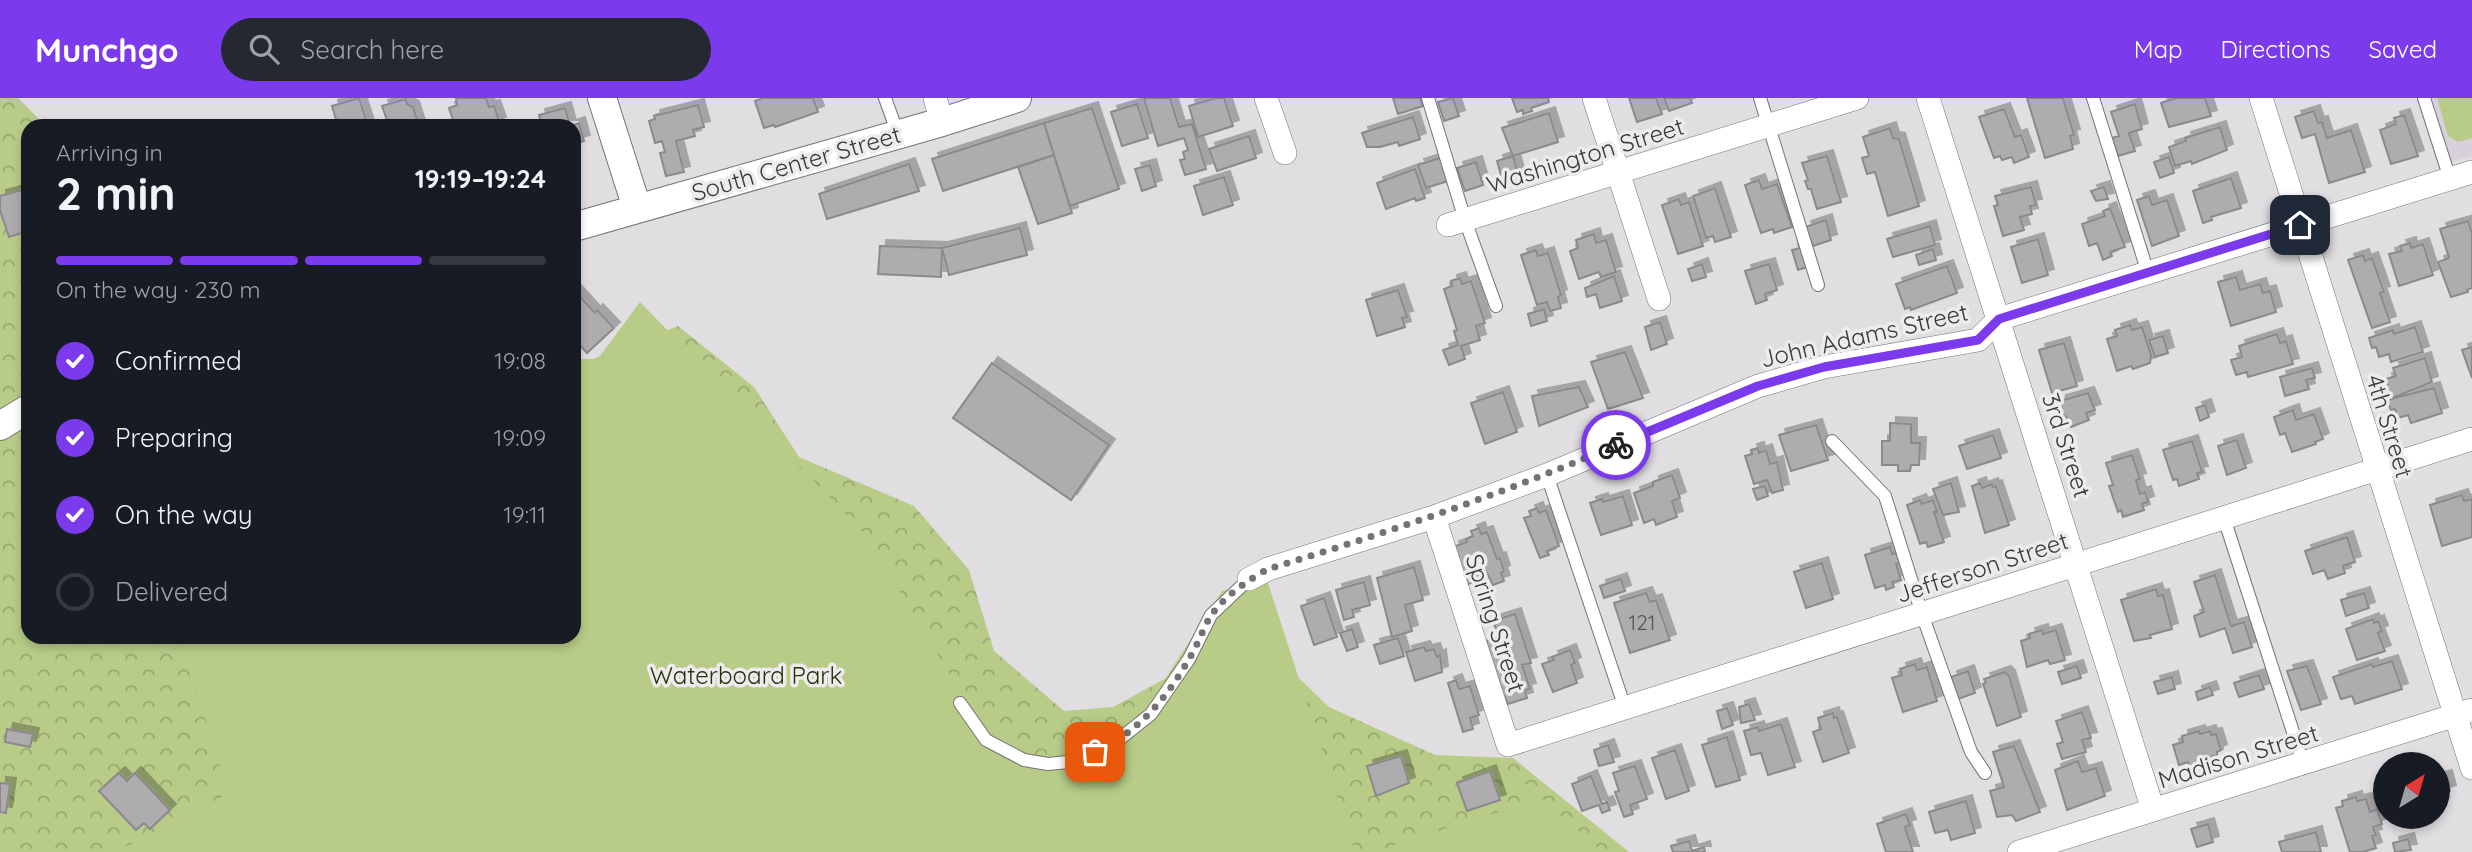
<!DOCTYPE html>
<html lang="en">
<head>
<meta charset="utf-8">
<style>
	body { margin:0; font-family:Quicksand,sans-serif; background:#242831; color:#f1f3f6; height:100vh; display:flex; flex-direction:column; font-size:26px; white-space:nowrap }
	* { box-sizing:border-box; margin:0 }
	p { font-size:23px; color:#9ea1a6 }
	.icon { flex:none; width:38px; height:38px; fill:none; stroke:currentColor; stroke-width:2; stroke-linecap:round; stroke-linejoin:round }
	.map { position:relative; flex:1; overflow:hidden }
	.sheet { position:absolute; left:21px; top:21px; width:560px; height:525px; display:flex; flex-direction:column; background:#171b24; border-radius:21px; box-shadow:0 4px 10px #0003 }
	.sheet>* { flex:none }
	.needle { width:46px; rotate:37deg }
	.fabs { position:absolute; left:2373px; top:654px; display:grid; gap:14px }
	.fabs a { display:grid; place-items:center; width:77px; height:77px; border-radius:50%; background:#171b24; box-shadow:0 4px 10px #0003; font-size:35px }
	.pin { position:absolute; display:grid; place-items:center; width:60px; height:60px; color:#fff; margin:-30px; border-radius:14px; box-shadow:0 4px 10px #0006 }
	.courier { position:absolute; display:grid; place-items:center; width:70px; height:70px; margin:-35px; border:5px solid #7c3aed; border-radius:50%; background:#fff; color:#222; box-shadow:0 2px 9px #0007 }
	.overview em { font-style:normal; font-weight:700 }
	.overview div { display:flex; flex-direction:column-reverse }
	.overview { display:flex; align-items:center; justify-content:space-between; height:119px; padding:0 35px }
	h1 { font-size:46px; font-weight:700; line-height:52px }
	.bar { display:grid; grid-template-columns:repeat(4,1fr); gap:10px 7px; align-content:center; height:84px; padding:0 35px }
	.bar i { height:9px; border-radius:5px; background:#363941 }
	.bar .selected { background:#7c3aed }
	.bar p { grid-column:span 4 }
	ol { padding:0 35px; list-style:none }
	li { display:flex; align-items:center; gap:21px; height:77px }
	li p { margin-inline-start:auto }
	li .icon { padding:7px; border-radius:50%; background:#7c3aed; color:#fff; stroke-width:4 }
	li:last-child { color:#9ea1a6 }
	li i { width:38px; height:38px; border:4px solid #363941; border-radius:50% }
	header { display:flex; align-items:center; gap:42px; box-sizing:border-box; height:98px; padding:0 35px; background:#7c3aed; color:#fff }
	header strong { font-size:33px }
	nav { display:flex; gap:38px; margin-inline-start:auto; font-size:24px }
	.search { width:490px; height:63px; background:#242831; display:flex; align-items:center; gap:18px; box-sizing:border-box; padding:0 24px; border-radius:38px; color:#9ea1a6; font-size:26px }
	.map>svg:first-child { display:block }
	.built { fill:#d8d1db }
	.forest { fill:url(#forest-crowns) }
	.park { fill:#b8cc88 }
	.building { fill:#afacb0; stroke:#8c898d; stroke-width:2; filter:url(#shadow) }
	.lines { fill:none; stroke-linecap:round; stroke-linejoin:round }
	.service-casing { stroke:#747275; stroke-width:14 }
	.minor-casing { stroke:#747275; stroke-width:24 }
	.tertiary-casing { stroke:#747275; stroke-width:30 }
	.service { stroke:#fff; stroke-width:12 }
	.minor { stroke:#fff; stroke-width:23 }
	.tertiary { stroke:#fff; stroke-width:28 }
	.done { stroke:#747275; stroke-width:7; stroke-dasharray:0 12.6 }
	.route { stroke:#7c3aed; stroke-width:9 }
	.labels { text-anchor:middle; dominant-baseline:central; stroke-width:7; stroke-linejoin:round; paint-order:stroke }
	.number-label { font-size:21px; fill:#565558 }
	.street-label { font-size:24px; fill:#39383a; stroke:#eeebef }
	.park-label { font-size:24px; fill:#293309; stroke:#eeebef }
</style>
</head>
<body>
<header>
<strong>Munchgo</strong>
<div class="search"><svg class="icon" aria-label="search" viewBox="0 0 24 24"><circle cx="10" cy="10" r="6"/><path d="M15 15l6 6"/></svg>Search here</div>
<nav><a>Map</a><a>Directions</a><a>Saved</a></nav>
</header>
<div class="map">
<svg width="2472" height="754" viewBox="0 0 2472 754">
	<defs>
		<pattern id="forest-crowns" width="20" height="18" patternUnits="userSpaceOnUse" patternTransform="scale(1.75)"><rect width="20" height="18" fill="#b8cc88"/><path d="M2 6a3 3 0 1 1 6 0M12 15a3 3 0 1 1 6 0" fill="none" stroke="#97a770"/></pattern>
		<filter id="shadow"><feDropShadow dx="6" dy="-6" stdDeviation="0" flood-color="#0004"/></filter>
	</defs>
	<rect width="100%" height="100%" fill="#e1dee2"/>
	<path class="built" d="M2431,0H2472V58L2451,64Z"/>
	<path class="forest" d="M0,0H18L46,28H28V539H574V261H593L678,228L754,289L799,359L914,408L969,472L994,553L1064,613L1113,609L1251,534L1329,609L1435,657L1513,660L1629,754H0Z"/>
	<path class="park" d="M2437,0H2472V40L2458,44L2448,38Z
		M640,204L865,436L972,613L1047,670L1132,632L1222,493L1266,479L1355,754H115L229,695L179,539H574V269L597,262Z
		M1511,673L1602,754H1373L1521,707Z"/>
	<path class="building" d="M359,0L368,28H338L332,8Z
		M456,0H486L489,9L494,8L500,25L492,28H485L484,24L473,28H455L449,10L457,7Z
		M763,0H813L818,14L775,29L774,27L764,30L755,3Z
		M1148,0H1170L1179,29L1192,26L1206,71L1185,77L1180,62L1185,61L1183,54L1188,52L1184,40L1158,48L1144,1Z
		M1216,0H1224L1233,28L1198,39L1189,8Z
		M1393,0H1420L1423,8L1398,16Z
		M1453,0L1459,18L1444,23L1438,4Z
		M1512,0H1548L1549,4L1531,10L1532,13L1523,16V12L1517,14Z
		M1629,0H1656L1662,16L1637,24Z
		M1664,0H1690L1692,5L1669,13Z
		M2027,0H2063L2074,37L2070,38L2073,51L2045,60Z
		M2205,0L2211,18L2169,29L2161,5L2176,0Z
		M406,1L407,6L413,9L419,28H389L382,8Z
		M1137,6L1148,40L1122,48L1111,14Z
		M2135,6L2142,31L2129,35L2135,53L2118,58L2112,40L2119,38L2111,14Z
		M698,7L704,29L693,32L695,38L676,43L684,74L666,78L660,55L665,54L662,43L655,45L649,23L655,21L654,18Z
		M565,10L570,28L579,25L584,43L574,46V28H542L539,17Z
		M1092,10L1119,91L1070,108L1044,25Z
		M2004,11L2015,39L2021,37L2029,59L2014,65L2012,59L2002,62L2000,58L1994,60L1979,19Z
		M2314,13L2318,25L2322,24L2327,40L2351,32L2365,74L2329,85L2315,36L2302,40L2295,19Z
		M1549,15L1558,44L1513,58L1502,30Z
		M2404,17L2418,58L2391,66L2380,32L2396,26L2394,20Z
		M1413,19L1420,41L1399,48L1398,44L1380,49H1367L1362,35Z
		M1044,25L1054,57L943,93L932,61Z
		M2220,29L2227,52L2192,66L2191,63L2175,68L2169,49L2186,43L2185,40Z
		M1890,30L1893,40L1899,41L1919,108L1888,118L1875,74L1867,76L1862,60L1869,58L1863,39Z
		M1249,38L1256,60L1217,73L1209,51Z
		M1054,57L1072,115L1038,126L1018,69Z
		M1513,58L1518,76L1502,81L1497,63Z
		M1827,58L1841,104L1817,111L1811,91H1808L1805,83L1808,82L1802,65Z
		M2169,59L2174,75L2160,80L2154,64Z
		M1440,60L1448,83L1426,90L1418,67Z
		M1476,64L1483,87L1465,93L1457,70Z
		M909,66L919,93L827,121L819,96Z
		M1150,67L1156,88L1142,93L1135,71Z
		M1415,71L1425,100L1416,103L1415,100L1386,111L1377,85Z
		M1224,79L1233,107L1203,117L1194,88Z
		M2231,80L2241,110L2211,119L2212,122L2203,125L2193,93Z
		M1759,82L1762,91L1777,86L1792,129L1774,135L1773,131L1761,135L1745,87Z
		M2031,89L2036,107L2030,108L2032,116L2020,119L2024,132L2003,138L1994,108L1998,107L1995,98Z
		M2104,89L2108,101L2096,103L2091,93Z
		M1715,90L1731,139L1715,144L1713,138L1706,140L1693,98Z
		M22,92L28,111V133L9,139L0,112V98Z
		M2149,98L2152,107L2167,102L2179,138L2152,148L2137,102Z
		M1679,101L1681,107L1689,104L1703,148L1678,156L1662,107Z
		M2110,110L2125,149L2110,154L2112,158L2103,162L2097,145L2089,148L2082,126L2105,118L2103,113Z
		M1826,122L1831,142L1813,148L1805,129Z
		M2468,123L2472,136V190L2467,192L2468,194L2451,199L2438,164L2449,160L2440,131Z
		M1930,128L1935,147L1893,159L1887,141Z
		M1020,130L1027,157L949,177L942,150Z
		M1594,136L1596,145L1606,142L1616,174L1601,179L1599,174L1579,181L1570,153L1578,150L1576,142Z
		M2038,141L2048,177L2022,185L2011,149Z
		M2410,145L2411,150L2423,146L2433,177L2399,188L2389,156L2402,153L2400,148Z
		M880,148L942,150L941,179L878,176Z
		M1804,149L1810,168L1798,172L1792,152Z
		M1933,151L1936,162L1919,167L1916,157Z
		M1536,152L1538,158L1548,155L1561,197L1558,199L1561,210L1550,213L1547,204L1537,207L1521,157Z
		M2363,157L2365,163L2372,160L2384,194L2380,195L2390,224L2372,230L2348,162Z
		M1702,166L1706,179L1692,183L1688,171Z
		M1769,166L1777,192L1765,196L1767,202L1756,206L1745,173Z
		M1947,168L1957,195L1911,212L1910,209L1905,211L1896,186Z
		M1614,178L1622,203L1600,210L1596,196L1587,199L1585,190Z
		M2236,179L2240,192L2260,186L2263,195L2270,193L2276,214L2231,228L2218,184Z
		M1460,180L1462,186L1471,183L1485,225L1476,228L1480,242L1461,248L1465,261L1449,267L1443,252L1458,247L1454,233L1457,232L1444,191L1452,188L1451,183Z
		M574,192L595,215L597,212L614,230L587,255L574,241Z
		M1398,192L1407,219L1402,220L1405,229L1377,238L1366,202Z
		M1544,211L1547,223L1531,228L1528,216Z
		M1660,224L1667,246L1651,252L1645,229Z
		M2130,227L2132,232L2142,229L2151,257L2150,265L2133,271L2131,268L2117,273L2107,241L2117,238L2115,232Z
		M2415,229L2423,254L2391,264L2389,256L2379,259L2376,249L2372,250L2369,240L2393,232L2394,236Z
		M2277,236L2280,245L2286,243L2293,266L2248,279L2247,274L2236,277L2231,262L2242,259L2239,248Z
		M2163,238L2168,255L2155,259L2149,242Z
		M2064,245L2077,288L2052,295L2039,252Z
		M2472,249V280L2462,252Z
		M1625,254L1643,300L1608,311L1591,264Z
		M2425,260L2432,284L2387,302L2384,291L2388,290L2386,281L2396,278L2393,270Z
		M992,265L1109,347L1071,402L953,320Z
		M2312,270L2315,280L2306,282L2309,291L2285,298L2280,279Z
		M1579,289L1588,309L1539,328L1532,298Z
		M2434,290L2442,315L2411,325L2408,317L2398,320L2395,311L2391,312L2387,302Z
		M1503,294L1517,334L1485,346L1471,305Z
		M2088,295L2095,312L2086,315L2089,322L2071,329L2066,319L2058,314L2060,303Z
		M2205,307L2209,319L2200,323L2196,310Z
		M2293,312L2296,322L2314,316L2323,341L2315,344L2316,346L2292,354L2285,335L2280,337L2274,319Z
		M1890,325L1911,326V345H1920L1919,367H1911L1910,373H1898V367H1882V343H1890Z
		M1816,327L1828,362L1791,373L1779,337Z
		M1993,337L2001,360L1967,371L1959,348Z
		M2237,342L2246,370L2227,377L2218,348Z
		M2192,343L2202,374L2197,375L2199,381L2179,388L2177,381L2173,382L2163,352Z
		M1758,350L1759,355L1766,352L1770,366L1777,364L1783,392L1772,395L1767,382L1754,386L1745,358L1752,356L1751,352Z
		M2132,357L2140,381L2136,382L2140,396L2145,394L2148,404L2142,406L2144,412L2123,419L2121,412L2118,414L2109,388L2113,387L2106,365Z
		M1672,377L1680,400L1672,403L1677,419L1656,427L1654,421L1644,425L1634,395L1653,388V384Z
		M1951,385L1959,414L1943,417L1933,391Z
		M1980,385L1982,390L1992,386L1993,389L1996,388L2009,427L1985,435L1972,388Z
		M1765,388L1768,398L1757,402L1753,391Z
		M2462,397L2464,403L2472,401V439L2442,448L2430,407Z
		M1623,398L1632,427L1601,437L1590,405L1602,401L1603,404Z
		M1920,402L1922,406L1933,402L1937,414H1934L1944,444L1928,449L1926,444L1920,446L1907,407Z
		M1537,410L1539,415L1546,412L1559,448L1547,453L1549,457L1540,460L1524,420L1531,418L1529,413Z
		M1479,430L1481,436L1487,434L1497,461L1500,460L1504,473L1501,475L1504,483L1493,487L1484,469L1476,472L1473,462L1470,463L1476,483L1466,487L1453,449L1467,444L1466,441L1473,438L1471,433Z
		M2347,439L2355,464L2343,468L2345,475L2328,481L2324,472L2313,476L2305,453Z
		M1890,449L1892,456L1897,455L1900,465L1896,466L1901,482L1892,484L1894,489L1886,492L1885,487L1875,490L1865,457Z
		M1822,465L1833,501L1806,510L1794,474Z
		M1414,469L1423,502L1405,507L1412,533L1392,539L1377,480Z
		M2215,477L2231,528L2244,524L2252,549L2233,555L2225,530L2200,539L2194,518L2204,514L2194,484Z
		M1621,481L1625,493L1604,500L1600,488Z
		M1364,484L1370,507L1352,512L1354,519L1344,522L1336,492Z
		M2156,491L2158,498L2163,497L2172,531L2150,537L2151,540L2134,543L2121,502Z
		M1646,495L1650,504L1656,502L1670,542L1630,555L1614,505Z
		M2364,495L2369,510L2346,518L2341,502Z
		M1324,500L1337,539L1314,547L1301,508Z
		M1515,516L1531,565L1522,567L1530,591L1525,592L1527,600L1508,606L1505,599L1501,601L1486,543L1499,539L1493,523Z
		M2373,521L2374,525L2378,523L2382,533L2378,535L2385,553L2357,562L2346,531Z
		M1352,531L1358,549L1347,553L1340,535Z
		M2042,532L2043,536L2056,532L2065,562L2050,566L2048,562L2027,569L2021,543L2030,540L2029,536Z
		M1398,540L1404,558L1380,566L1374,547Z
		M1424,549L1426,553L1434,551L1437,559L1440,557L1442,574L1415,583L1406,554Z
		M1570,552L1575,565L1571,567L1577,585L1553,594L1542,566L1554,562L1552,559Z
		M2392,563L2402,591L2355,606L2352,598L2341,601L2333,579L2372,566L2373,569Z
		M1915,566L1917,572L1927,569L1937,603L1903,614L1892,580L1902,577L1900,571Z
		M2077,568L2081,580L2062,586L2058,574Z
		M2307,568L2321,606L2301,612L2287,573Z
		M1968,573L1975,595L1958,601L1951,579Z
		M2005,574L2009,578L2021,619L1997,628L1983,586L1986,585L1984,581Z
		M2259,577L2264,591L2239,599L2234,585Z
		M2172,579L2175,591L2158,596L2154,584Z
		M1456,582L1459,591L1470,588L1479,617L1470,620L1473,631L1463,634L1448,585Z
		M2210,589L2213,597L2198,602L2196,594Z
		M1749,606L1755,622L1741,625L1739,609Z
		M1727,610L1733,627L1722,631L1717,613Z
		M2082,614L2091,640L2082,642L2086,654L2062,661L2057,646L2063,644L2056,623Z
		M1833,615L1834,620L1837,619L1849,655L1823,664L1813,634L1821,631L1818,620Z
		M1781,626L1795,669L1768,677L1761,655L1751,657L1744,633L1758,629L1759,633Z
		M7,631L33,636L30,649L5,644Z
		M2199,633L2200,636L2210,633L2211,637L2216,636L2221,652L2217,654V657L2207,660L2208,664L2190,669L2188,664L2179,667L2173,647L2183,644L2182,638Z
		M1727,639L1740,682L1716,689L1702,647Z
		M1608,647L1614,664L1599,668L1594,652Z
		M2014,648L2040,714L2016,723L2012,717L1997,719L1990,693L2004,689L1993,654Z
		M1675,652L1689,693L1666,701L1652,660Z
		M1401,658L1409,685L1376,698L1367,668Z
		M2078,663L2082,674L2096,670L2105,698L2067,712L2055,672Z
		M1635,668L1647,701L1630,707L1633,716L1624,719L1615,694L1619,693L1613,675Z
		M1490,673L1500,702L1467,713L1457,685Z
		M119,675L127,683L135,675L170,712L150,731L144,725L136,732L99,693Z
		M1591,678L1602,706L1607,704L1610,712L1602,715L1599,707L1582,713L1572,686Z
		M2446,678L2450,693L2438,697V680Z
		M0,685L10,686L6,715L0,714Z
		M2356,699L2357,703L2366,701L2370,714L2377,711L2382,726L2373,729L2376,737L2372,738L2376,750L2363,754H2350L2336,710L2343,708L2342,703Z
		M1966,703L1975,735L1951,742L1948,732L1935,735L1929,714Z
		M1906,716L1910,727L1905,729L1913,754H1886L1877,726Z
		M2208,726L2213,744L2197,749L2191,731Z
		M2316,734L2321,754H2282L2279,744Z
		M2408,741L2411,752L2395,754L2393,745Z
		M1689,743L1692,753L1704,749L1705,754H1673L1671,748Z"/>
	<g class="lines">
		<defs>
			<path id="service" d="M885,0L898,36
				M1428,0L1465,122L1496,208
				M1760,0L1818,187
				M2093,0L2148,175
				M2424,0L2450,81
				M1832,343L1885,398L1922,516L1971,654L1985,675
				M1547,377L1625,610
				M2224,420L2303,665
				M960,605L986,642L1024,662L1048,666L1078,663L1112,647L1151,616L1189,561L1211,517L1249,481"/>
			<path id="minor" d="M935,0L942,24
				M1266,0L1285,55
				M1594,0L1659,201
				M1928,0L2153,712
				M2261,0L2472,670
				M1448,127L1857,0
				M1434,419L1508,647L2472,341
				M1249,481L1268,471L1434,419L1547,377L1758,288L1824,269L1978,242L1999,221L2472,74
				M2019,754L2472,612"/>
			<path id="tertiary" d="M602,0L637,110
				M574,129L942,24L1017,0
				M0,328L28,311"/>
		</defs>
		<use href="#service" class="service-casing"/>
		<use href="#minor" class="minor-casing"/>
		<use href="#tertiary" class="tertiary-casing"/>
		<use href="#service" class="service"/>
		<use href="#minor" class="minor"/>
		<use href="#tertiary" class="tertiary"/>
	</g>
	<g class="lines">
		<path class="done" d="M1095,654C1140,634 1171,595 1194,552C1200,541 1204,529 1210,519C1223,499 1248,482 1268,471C1386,435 1503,396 1616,347"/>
		<path class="route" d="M1616,347L1758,288L1824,269L1978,242L1999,221L2300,127"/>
	</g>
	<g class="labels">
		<g class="number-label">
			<text x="1642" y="524">121</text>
		</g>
		<g class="street-label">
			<text transform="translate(1585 57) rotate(-17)">Washington Street</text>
			<text transform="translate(796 65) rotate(-16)">South Center Street</text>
			<text transform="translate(1864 237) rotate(-13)">John Adams Street</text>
			<text transform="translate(2390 328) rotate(73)">4th Street</text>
			<text transform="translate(2067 347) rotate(72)">3rd Street</text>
			<text transform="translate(1982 469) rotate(-18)">Jefferson Street</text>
			<text transform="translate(1496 525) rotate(72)">Spring Street</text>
			<text transform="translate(2238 658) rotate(-17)">Madison Street</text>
		</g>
		<g class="park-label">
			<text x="746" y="577">Waterboard Park</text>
		</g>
	</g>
</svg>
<div class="fabs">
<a><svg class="needle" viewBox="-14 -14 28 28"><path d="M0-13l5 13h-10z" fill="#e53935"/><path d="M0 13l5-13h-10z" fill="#9ea1a6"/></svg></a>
</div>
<div class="pin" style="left:1095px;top:654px;background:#ea580c"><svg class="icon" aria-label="bag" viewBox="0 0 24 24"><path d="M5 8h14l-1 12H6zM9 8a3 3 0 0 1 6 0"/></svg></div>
<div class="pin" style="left:2300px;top:127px;background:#1f2937"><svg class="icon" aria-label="home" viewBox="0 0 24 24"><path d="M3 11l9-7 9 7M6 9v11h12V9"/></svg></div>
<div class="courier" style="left:1616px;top:347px"><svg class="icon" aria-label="bike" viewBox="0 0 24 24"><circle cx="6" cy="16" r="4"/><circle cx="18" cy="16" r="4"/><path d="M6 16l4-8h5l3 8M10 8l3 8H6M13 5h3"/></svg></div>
<section class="sheet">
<div class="overview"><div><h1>2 min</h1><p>Arriving in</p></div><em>19:19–19:24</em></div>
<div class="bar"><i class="selected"></i><i class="selected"></i><i class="selected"></i><i></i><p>On the way · 230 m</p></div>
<ol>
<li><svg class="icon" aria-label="check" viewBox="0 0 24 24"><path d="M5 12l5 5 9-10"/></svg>Confirmed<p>19:08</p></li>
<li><svg class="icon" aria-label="check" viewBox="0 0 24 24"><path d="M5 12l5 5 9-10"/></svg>Preparing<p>19:09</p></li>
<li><svg class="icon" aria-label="check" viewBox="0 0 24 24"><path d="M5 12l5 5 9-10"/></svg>On the way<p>19:11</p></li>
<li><i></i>Delivered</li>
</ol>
</section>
</div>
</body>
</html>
